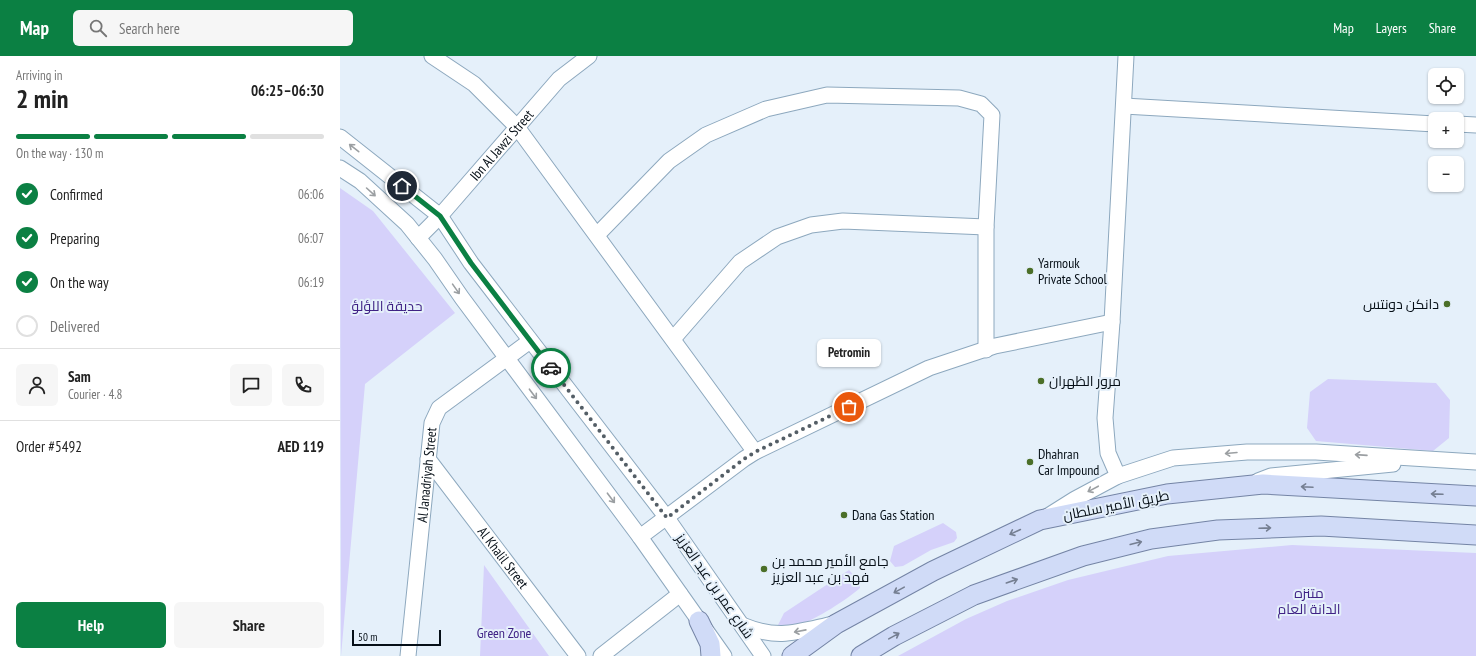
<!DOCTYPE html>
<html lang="en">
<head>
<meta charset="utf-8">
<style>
	body { margin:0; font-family:"PT Sans Narrow",Cairo,sans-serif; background:#f6f6f6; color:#222; height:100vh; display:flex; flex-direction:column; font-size:15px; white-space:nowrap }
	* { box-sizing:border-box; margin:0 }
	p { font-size:13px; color:#767676 }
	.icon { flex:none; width:22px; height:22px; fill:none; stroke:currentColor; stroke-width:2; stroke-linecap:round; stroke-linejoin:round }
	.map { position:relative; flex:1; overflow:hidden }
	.details { display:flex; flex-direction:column; background:#fff; width:340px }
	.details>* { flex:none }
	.fabs { position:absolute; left:1088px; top:12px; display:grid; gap:8px }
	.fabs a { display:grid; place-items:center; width:36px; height:36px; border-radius:6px; background:#fff; box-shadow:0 1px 3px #0004; font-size:20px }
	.scale { position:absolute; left:12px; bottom:10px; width:89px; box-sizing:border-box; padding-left:4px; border:2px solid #060f17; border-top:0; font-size:11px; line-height:14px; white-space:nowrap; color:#060f17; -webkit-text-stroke:3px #e5f0fa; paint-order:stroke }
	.pin { position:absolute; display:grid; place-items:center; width:34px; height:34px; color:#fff; margin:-17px; border:2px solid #fff; border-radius:50%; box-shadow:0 1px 4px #0007 }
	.courier { position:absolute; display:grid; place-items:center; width:40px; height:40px; margin:-20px; border:3px solid #0b8043; border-radius:50%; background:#fff; color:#222; box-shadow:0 1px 5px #0007 }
	.bubble { position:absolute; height:28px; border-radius:6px; background:#fff; box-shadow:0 1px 3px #0004; font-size:13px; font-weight:700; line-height:28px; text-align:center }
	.headline em { font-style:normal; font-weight:700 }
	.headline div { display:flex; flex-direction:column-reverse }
	.headline { display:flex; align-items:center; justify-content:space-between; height:68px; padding:0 16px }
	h1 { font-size:26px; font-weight:700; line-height:30px }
	.bar { display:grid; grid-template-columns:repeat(4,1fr); gap:6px 4px; align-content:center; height:48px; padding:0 16px }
	.bar i { height:5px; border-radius:3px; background:#e0e0e0 }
	.bar .on { background:#0b8043 }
	.bar p { grid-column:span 4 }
	.line { display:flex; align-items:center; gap:10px; padding:0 16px; border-top:1px solid #e0e0e0 }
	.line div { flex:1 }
	.round { display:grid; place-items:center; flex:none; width:42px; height:42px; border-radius:6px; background:#f6f6f6 }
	ol { padding:0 16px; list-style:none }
	li { display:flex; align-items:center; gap:12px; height:44px }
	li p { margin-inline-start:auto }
	li .icon { padding:4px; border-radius:50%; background:#0b8043; color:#fff; stroke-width:4 }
	li:last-child { color:#767676 }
	li i { width:22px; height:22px; border:2px solid #e0e0e0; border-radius:50% }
	.primary-button { display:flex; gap:8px; margin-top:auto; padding:8px 16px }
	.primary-button a { flex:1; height:46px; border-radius:6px; background:#0b8043; color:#fff; font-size:16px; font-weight:700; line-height:46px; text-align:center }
	.primary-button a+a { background:#f6f6f6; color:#222 }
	header { display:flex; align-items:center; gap:24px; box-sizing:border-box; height:56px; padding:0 20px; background:#0b8043; color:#fff }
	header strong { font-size:19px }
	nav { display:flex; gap:22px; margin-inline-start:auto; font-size:14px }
	.search { width:280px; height:36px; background:#f6f6f6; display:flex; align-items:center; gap:10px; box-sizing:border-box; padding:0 14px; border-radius:6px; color:#767676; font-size:15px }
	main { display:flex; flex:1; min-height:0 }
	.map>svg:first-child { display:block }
	.green { fill:#d5d1fa }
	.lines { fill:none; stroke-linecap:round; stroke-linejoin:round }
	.minor-casing { stroke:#8da8be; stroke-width:17 }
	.major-casing { stroke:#7484a5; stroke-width:21 }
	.minor { stroke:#fff; stroke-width:15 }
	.major { stroke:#d0dbf7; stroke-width:19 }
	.oneway { stroke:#9b9fa2 }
	.oneway2 { stroke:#757f92 }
	.done { stroke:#545e66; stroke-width:4; stroke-dasharray:0 7.2 }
	.route { stroke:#0b8043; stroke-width:5 }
	.poi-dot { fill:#4b6f28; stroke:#e5f0fa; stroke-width:1.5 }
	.labels { text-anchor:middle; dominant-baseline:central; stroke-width:4; stroke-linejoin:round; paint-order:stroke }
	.street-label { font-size:14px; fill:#060f17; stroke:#e5f0fa }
	.poi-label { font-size:14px; fill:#060f17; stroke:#e5f0fa; text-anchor:start }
	.park-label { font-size:14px; fill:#3f2285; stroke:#e5f0fa }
</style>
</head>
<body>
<header>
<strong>Map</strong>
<div class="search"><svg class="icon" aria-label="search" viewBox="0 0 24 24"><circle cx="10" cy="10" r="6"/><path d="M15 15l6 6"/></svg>Search here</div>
<nav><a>Map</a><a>Layers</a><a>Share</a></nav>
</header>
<main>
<section class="details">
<div class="headline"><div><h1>2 min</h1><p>Arriving in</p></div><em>06:25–06:30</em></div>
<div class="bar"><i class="on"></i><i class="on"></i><i class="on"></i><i></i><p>On the way · 130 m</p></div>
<ol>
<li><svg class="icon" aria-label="check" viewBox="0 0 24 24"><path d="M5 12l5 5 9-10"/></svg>Confirmed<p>06:06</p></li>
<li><svg class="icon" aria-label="check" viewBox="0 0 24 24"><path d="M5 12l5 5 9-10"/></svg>Preparing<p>06:07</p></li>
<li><svg class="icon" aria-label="check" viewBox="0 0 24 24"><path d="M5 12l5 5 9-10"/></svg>On the way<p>06:19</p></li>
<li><i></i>Delivered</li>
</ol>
<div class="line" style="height:72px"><a class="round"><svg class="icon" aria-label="person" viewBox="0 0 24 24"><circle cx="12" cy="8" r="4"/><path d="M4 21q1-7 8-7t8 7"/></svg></a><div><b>Sam</b><p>Courier · 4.8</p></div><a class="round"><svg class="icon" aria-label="chat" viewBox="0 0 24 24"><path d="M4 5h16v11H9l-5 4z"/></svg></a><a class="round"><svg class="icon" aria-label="phone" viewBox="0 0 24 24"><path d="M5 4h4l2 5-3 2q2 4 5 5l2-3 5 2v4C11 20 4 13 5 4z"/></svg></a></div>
<div class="line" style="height:52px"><div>Order #5492</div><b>AED 119</b></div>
<div class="primary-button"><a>Help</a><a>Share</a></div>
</section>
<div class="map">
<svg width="1136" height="600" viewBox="0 0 1136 600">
	<rect width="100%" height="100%" fill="#e5f0fa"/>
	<path class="green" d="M0,132L33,155L115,257L25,328L1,600Z
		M988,323L1096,327L1110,344L1109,382L1093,395L976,385L967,372L970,336Z
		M603,467L616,476L617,482L614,486L591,494L563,510L555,511L550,505L554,490Z
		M952,489L1136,497V600H558L626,563L667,545L728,524L828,500Z
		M144,509L209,600H210H140Z
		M509,514L520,526V532C509,542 474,565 460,568C453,569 445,569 438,569L444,557Z"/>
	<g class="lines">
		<defs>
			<g id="minor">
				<path d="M92,0L134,28L177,71L415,396"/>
				<path d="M784,50L1095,68"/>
				<path d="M1117,68L1136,69"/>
				<path d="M0,81L100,160L131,207L327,462L423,600"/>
				<path d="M0,112L20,125L67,168L95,203L122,242L300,481L384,600"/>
				<path d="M257,179L329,105L366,79L426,53L487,39L619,42L641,48L652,59L646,171V294"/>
				<path id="s1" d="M78,182L100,160L219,23L249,0"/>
				<path d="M333,283L400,206L437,181L471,169L503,165L646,171"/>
				<path id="s2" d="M88,403L238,600"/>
				<path d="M778,420L768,397L765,362L772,266L786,0"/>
				<path d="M918,425L931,420L1053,408"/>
				<path d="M708,460L735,443L778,420L833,402L907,396H976L1136,406"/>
				<path d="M300,481L404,403L415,396L589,312L655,290L772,266"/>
				<path d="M402,569C438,584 457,576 493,568"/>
				<path id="s3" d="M68,600L92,367L99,352L190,285"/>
				<path d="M261,600L340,538"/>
			</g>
			<path id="major" d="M359,565L370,588L371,600
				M452,600L496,568L593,515L700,464L827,438L923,428L1136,440
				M521,600L554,580L634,539L743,500L811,483L878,474L981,470L1136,479"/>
		</defs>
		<use href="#minor" class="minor-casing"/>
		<use href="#major" class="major-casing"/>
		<use href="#minor" class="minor"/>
		<use href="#major" class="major"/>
	</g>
	<defs><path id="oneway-shaft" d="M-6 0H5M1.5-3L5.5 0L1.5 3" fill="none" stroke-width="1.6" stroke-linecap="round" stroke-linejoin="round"/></defs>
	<g class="oneway">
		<use href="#oneway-shaft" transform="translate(14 92) rotate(-142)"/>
		<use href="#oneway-shaft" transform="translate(31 136) rotate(42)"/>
		<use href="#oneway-shaft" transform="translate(116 233) rotate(55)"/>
		<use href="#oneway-shaft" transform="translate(193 338) rotate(53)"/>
		<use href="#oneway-shaft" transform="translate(891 397) rotate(175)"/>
		<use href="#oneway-shaft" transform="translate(1021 399) rotate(-176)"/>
		<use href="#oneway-shaft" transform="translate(753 433) rotate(152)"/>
		<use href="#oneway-shaft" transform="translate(271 442) rotate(53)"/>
		<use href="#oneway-shaft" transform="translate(460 575) rotate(169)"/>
	</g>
	<g class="oneway2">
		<use href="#oneway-shaft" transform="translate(967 431) rotate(-177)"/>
		<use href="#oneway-shaft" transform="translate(1097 438) rotate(-178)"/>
		<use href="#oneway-shaft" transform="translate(925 472) rotate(-2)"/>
		<use href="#oneway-shaft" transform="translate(675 476) rotate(155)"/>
		<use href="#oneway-shaft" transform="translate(796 487) rotate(-14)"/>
		<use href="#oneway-shaft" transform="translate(672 525) rotate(-19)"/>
		<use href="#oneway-shaft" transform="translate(559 534) rotate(151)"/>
		<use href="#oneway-shaft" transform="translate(554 580) rotate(-29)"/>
	</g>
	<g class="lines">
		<path class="done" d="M211,312L327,462L404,403L415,396L509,351"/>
		<path class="route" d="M62,130L100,160L131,207L211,312"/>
	</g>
	<g class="poi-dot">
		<circle cx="690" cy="215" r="4"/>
		<circle cx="1107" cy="248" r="4"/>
		<circle cx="701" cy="325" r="4"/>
		<circle cx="690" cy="406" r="4"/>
		<circle cx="504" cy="459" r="4"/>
		<circle cx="424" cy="513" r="4"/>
	</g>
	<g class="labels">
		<g class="street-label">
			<text stroke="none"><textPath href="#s1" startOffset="125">Ibn Al Jawzi Street</textPath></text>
			<text stroke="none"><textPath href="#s3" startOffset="182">Al Janadriyah Street</textPath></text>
			<text transform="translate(776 449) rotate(-11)">طريق الأمير سلطان</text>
			<text stroke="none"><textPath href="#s2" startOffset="124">Al Khalil Street</textPath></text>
			<text transform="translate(375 530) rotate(55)">شارع عمر بن عبد العزيز</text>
		</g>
		<g class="poi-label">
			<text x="698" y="207">Yarmouk<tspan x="698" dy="16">Private School</tspan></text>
			<text x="1099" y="248" text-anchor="end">دانكن دونتس</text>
			<text x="709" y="325">مرور الظهران</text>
			<text x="698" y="398">Dhahran<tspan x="698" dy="16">Car Impound</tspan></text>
			<text x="512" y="459">Dana Gas Station</text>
			<text x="432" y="505">جامع الأمير محمد بن<tspan x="432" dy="16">فهد بن عبد العزيز</tspan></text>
		</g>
		<g class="park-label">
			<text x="47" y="250">حديقة اللؤلؤ</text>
			<text x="969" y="537">متنزه<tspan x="969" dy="16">الدانة العام</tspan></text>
			<text x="164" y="577">Green Zone</text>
		</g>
	</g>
</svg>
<div class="fabs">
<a><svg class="icon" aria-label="locate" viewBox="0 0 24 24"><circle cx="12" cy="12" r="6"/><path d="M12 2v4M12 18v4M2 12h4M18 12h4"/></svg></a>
<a>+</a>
<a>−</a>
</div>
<div class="scale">50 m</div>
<div class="pin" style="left:509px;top:351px;background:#ea580c"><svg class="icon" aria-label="bag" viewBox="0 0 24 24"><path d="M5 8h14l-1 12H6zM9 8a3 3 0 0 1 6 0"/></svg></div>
<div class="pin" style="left:62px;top:130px;background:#1f2937"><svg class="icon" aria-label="home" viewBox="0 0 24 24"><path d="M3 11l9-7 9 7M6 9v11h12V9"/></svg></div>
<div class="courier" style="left:211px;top:312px"><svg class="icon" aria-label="car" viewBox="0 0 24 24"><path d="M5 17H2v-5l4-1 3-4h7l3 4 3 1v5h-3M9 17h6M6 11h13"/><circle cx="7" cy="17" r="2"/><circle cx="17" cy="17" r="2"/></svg></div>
<div class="bubble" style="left:477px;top:283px;width:64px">Petromin</div>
</div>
</main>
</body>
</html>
